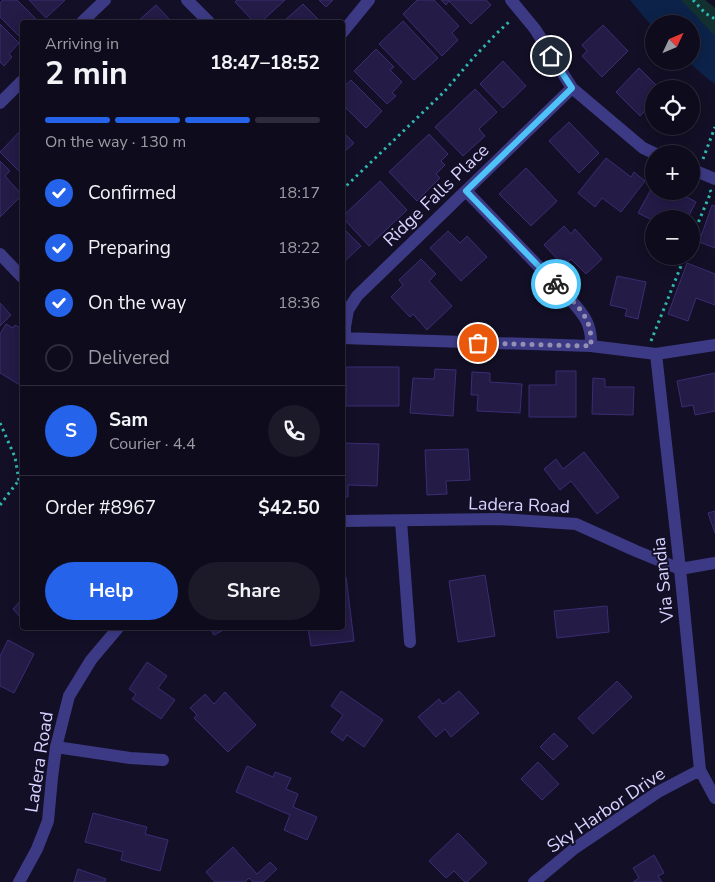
<!DOCTYPE html>
<html lang="en">
<head>
<meta charset="utf-8">
<style>
	body { margin:0; font-family:"Nunito Sans",sans-serif; background:#1c1929; color:#f1f3f6; height:100vh; display:flex; flex-direction:column; font-size:19px; white-space:nowrap }
	* { box-sizing:border-box; margin:0 }
	p { font-size:16px; color:#9b9ba3 }
	.icon { flex:none; width:28px; height:28px; fill:none; stroke:currentColor; stroke-width:2; stroke-linecap:round; stroke-linejoin:round }
	.map { position:relative; flex:1; overflow:hidden }
	.panel { position:absolute; left:20px; top:20px; width:325px; height:610px; display:flex; flex-direction:column; background:#0e0b1c; border-radius:5px; box-shadow:0 2px 12px #0003,0 0 0 1px #2e2b3b }
	.panel>* { flex:none }
	.needle { width:32px; rotate:46deg }
	.fabs { position:absolute; left:645px; top:15px; display:grid; gap:10px }
	.fabs a { display:grid; place-items:center; width:55px; height:55px; border-radius:50%; background:#0e0b1c; box-shadow:0 2px 12px #0003,0 0 0 1px #2e2b3b; font-size:25px }
	.pin { position:absolute; display:grid; place-items:center; width:42px; height:42px; color:#fff; margin:-21px; border:2px solid #fff; border-radius:50%; box-shadow:0 1px 5px #0007 }
	.courier { position:absolute; display:grid; place-items:center; width:50px; height:50px; margin:-25px; border:4px solid #4fc3f7; border-radius:50%; background:#fff; color:#222; box-shadow:0 1px 6px #0007 }
	.overview em { font-style:normal; font-weight:700 }
	.overview div { display:flex; flex-direction:column-reverse }
	.overview { display:flex; align-items:center; justify-content:space-between; height:85px; padding:0 25px }
	h1 { font-size:32px; font-weight:700; line-height:38px }
	.bar { display:grid; grid-template-columns:repeat(4,1fr); gap:8px 5px; align-content:center; height:60px; padding:0 25px }
	.bar i { height:6px; border-radius:4px; background:#2e2b3b }
	.bar .selected { background:#2563eb }
	.bar p { grid-column:span 4 }
	.line { display:flex; align-items:center; gap:12px; padding:0 25px; border-top:1px solid #2e2b3b }
	.line div { flex:1 }
	.round { display:grid; place-items:center; flex:none; width:52px; height:52px; border-radius:26px; background:#1c1929 }
	ol { padding:0 25px; list-style:none }
	li { display:flex; align-items:center; gap:15px; height:55px }
	li p { margin-inline-start:auto }
	li .icon { padding:5px; border-radius:50%; background:#2563eb; color:#fff; stroke-width:4 }
	li:last-child { color:#9b9ba3 }
	li i { width:28px; height:28px; border:2px solid #2e2b3b; border-radius:50% }
	.cta { display:flex; gap:10px; margin-top:auto; padding:10px 25px }
	.cta a { flex:1; height:58px; border-radius:30px; background:#2563eb; color:#fff; font-size:20px; font-weight:700; line-height:58px; text-align:center }
	.cta a+a { background:#1c1929; color:#f1f3f6 }
	.map>svg:first-child { display:block }
	.green { fill:#12302f }
	.water { fill:#0c2248 }
	.building { fill:#241b47; stroke:#3b2d73 }
	.lines { fill:none; stroke-linecap:round; stroke-linejoin:round }
	.path { stroke:#2fb8b0; stroke-width:3; stroke-dasharray:2.5 4; stroke-linecap:butt }
	.minor { stroke:#3d3a85; stroke-width:12 }
	.done { stroke:#948fb3; stroke-width:5; stroke-dasharray:0 9 }
	.route { stroke:#4fc3f7; stroke-width:6 }
	.labels { text-anchor:middle; dominant-baseline:central; stroke-width:4; stroke-linejoin:round; paint-order:stroke }
	.street-label { font-size:18px; fill:#d9d4ff; stroke:#130f26 }
</style>
</head>
<body>
<div class="map">
<svg width="715" height="882" viewBox="0 0 715 882">
	<rect width="100%" height="100%" fill="#130f26"/>
	<path class="green" d="M654,0H705L715,8V51L691,24Z"/>
	<path class="water" d="M630,0H681L715,36V84L708,79L687,61H691V24H654V29Z"/>
	<path class="building" d="M3,0H17L39,22H22V39L0,17V3Z
		M29,0H65L46,18Z
		M237,0H285L261,22H254L235,2Z
		M319,0H333L326,7Z
		M417,0H434L459,26L452,33L458,40L442,56L403,14Z
		M441,0H486L491,5L471,24L449,1L446,5Z
		M303,4L321,22H283Z
		M156,5L172,22H137Z
		M403,21L438,58L414,80L379,44Z
		M0,24L19,43L9,54L12,57L4,66L0,62Z
		M603,25L628,51L602,77L582,56L587,51L582,45Z
		M376,49L394,67L390,70L402,82L392,93L396,96L387,104L354,71Z
		M503,61L526,86L503,108L480,84Z
		M639,68L660,89H654V102L640,116L616,92Z
		M351,80L382,111L366,128L342,104V88Z
		M475,89L497,112L479,129L485,136L463,156L435,127Z
		M569,122L599,153L579,173L549,141Z
		M22,129V174L0,152Z
		M342,131L354,143L342,154Z
		M429,134L448,154L441,161L445,165L436,174L440,178L417,201L389,172Z
		M606,158L631,177L634,172L645,181L621,212L602,198L595,207L578,193Z
		M0,161L10,171L5,176L22,195L0,217Z
		M526,168L557,201L531,226L499,194Z
		M380,181L407,210L369,246L342,217Z
		M654,184V191H676L696,202L687,219H654V221L638,213Z
		M712,205L715,206V248L699,242Z
		M564,226L571,234L575,229L602,259L586,274L571,259L564,266L544,245Z
		M342,227L361,246L342,264Z
		M448,231L460,243L467,236L487,257L461,281L430,248Z
		M421,259L436,274L429,281L452,306L427,330L413,314L410,317L391,297L403,285L399,280Z
		M687,263L715,274V305L696,298L688,321L668,314Z
		M617,276L646,282L638,319L625,316L627,309L610,305Z
		M0,303L11,315L0,326Z
		M6,324L13,328L15,325L22,329V382L20,385L0,373V334Z
		M346,367H399V406H346Z
		M435,369L456,370L453,416L410,413L413,378L434,379Z
		M556,371H576V417H529V385H556Z
		M472,372L490,373V382L522,384L520,413L477,411L478,395H471Z
		M715,373V411L695,415L693,405L682,407L677,381Z
		M593,378L605,379V387H634L633,415L592,414Z
		M342,443L379,444L377,486L348,485V497H342Z
		M468,449L470,480L446,481L447,494L427,495L425,450Z
		M584,452L619,497L597,514L571,481L560,490L544,469L556,459L563,469Z
		M715,511V533L708,513Z
		M485,575L495,636L458,642L449,581Z
		M342,577H346L354,641L311,646L308,628H342Z
		M22,599V619L13,609Z
		M607,606L609,632L557,638L554,611Z
		M210,628H227L214,635Z
		M8,640L34,654L14,693L0,686V656Z
		M147,662L167,676L158,688L175,700L161,719L132,699L136,694L129,689Z
		M617,681L632,697L593,734L578,718Z
		M341,691L383,720L364,747L347,735L343,741L331,732L343,715L331,706Z
		M459,691L479,713L451,737L445,729L436,737L418,717L439,699L443,704Z
		M225,692L256,725L228,752L194,718L197,715L190,708L205,694L214,704Z
		M554,733L568,746L553,760L540,747Z
		M538,762L559,784L542,800L521,779Z
		M247,766L273,777L275,772L291,778L286,789L298,794L293,807L317,817L307,840L284,830L290,815L236,792Z
		M93,813L147,827L145,834L168,840L160,871L121,860L123,852L85,842Z
		M458,833L487,863L467,882H465L454,871L446,878L429,861Z
		M233,847L257,874L270,862L277,869L263,882H253L249,878L245,882H215L206,872Z
		M654,855L664,873L658,876L662,882H633L639,878L633,868Z
		M78,869L106,879L105,882H74Z"/>
	<g class="lines">
		<path class="path" d="M693,0L705,13L715,19
			M703,159L715,127
			M342,190L444,92L474,57L496,34L511,20
			M691,240L711,192L710,190
			M651,341L685,256
			M0,423L15,457L19,481
			M0,505L22,476"/>
		<path class="minor" d="M187,0L209,22
			M511,0L535,29L572,88L643,148L656,154
			M82,22L105,0
			M342,33L369,0
			M0,103L22,81
			M691,169L715,179
			M466,191L570,299C584,315 592,324 591,346
			M0,254L22,277
			M342,338L591,346L656,354L715,345
			M345,338V327L348,310L357,296L572,88
			M656,354L680,569L700,770L715,798
			M342,521L499,519L576,524L636,551L680,569L715,563
			M401,521L410,642
			M56,747L130,758L163,760
			M19,882L37,849L48,821L52,778L56,747L69,696L91,660L118,628
			M534,882L575,848L658,792L700,770"/>
	</g>
	<g class="lines">
		<path class="done" d="M478,343L591,346C591,339 591,332 589,326C584,309 567,296 556,284"/>
		<path class="route" d="M551,56L572,88L466,191L556,284"/>
	</g>
	<g class="labels">
		<g class="street-label">
			<text transform="translate(436 195) rotate(-44)">Ridge Falls Place</text>
			<text transform="translate(519 505) rotate(2)">Ladera Road</text>
			<text transform="translate(663 580) rotate(-96)">Via Sandia</text>
			<text transform="translate(39 762) rotate(-81)">Ladera Road</text>
			<text transform="translate(606 810) rotate(-34)">Sky Harbor Drive</text>
		</g>
	</g>
</svg>
<div class="fabs">
<a><svg class="needle" viewBox="-14 -14 28 28"><path d="M0-13l5 13h-10z" fill="#e53935"/><path d="M0 13l5-13h-10z" fill="#9b9ba3"/></svg></a>
<a><svg class="icon" aria-label="locate" viewBox="0 0 24 24"><circle cx="12" cy="12" r="6"/><path d="M12 2v4M12 18v4M2 12h4M18 12h4"/></svg></a>
<a>+</a>
<a>−</a>
</div>
<div class="pin" style="left:478px;top:343px;background:#ea580c"><svg class="icon" aria-label="bag" viewBox="0 0 24 24"><path d="M5 8h14l-1 12H6zM9 8a3 3 0 0 1 6 0"/></svg></div>
<div class="pin" style="left:551px;top:56px;background:#1f2937"><svg class="icon" aria-label="home" viewBox="0 0 24 24"><path d="M3 11l9-7 9 7M6 9v11h12V9"/></svg></div>
<div class="courier" style="left:556px;top:284px"><svg class="icon" aria-label="bike" viewBox="0 0 24 24"><circle cx="6" cy="16" r="4"/><circle cx="18" cy="16" r="4"/><path d="M6 16l4-8h5l3 8M10 8l3 8H6M13 5h3"/></svg></div>
<section class="panel">
<div class="overview"><div><h1>2 min</h1><p>Arriving in</p></div><em>18:47–18:52</em></div>
<div class="bar"><i class="selected"></i><i class="selected"></i><i class="selected"></i><i></i><p>On the way · 130 m</p></div>
<ol>
<li><svg class="icon" aria-label="check" viewBox="0 0 24 24"><path d="M5 12l5 5 9-10"/></svg>Confirmed<p>18:17</p></li>
<li><svg class="icon" aria-label="check" viewBox="0 0 24 24"><path d="M5 12l5 5 9-10"/></svg>Preparing<p>18:22</p></li>
<li><svg class="icon" aria-label="check" viewBox="0 0 24 24"><path d="M5 12l5 5 9-10"/></svg>On the way<p>18:36</p></li>
<li><i></i>Delivered</li>
</ol>
<div class="line" style="height:90px"><b class="round" style="background:#2563eb;color:#fff">S</b><div><b>Sam</b><p>Courier · 4.4</p></div><a class="round"><svg class="icon" aria-label="phone" viewBox="0 0 24 24"><path d="M5 4h4l2 5-3 2q2 4 5 5l2-3 5 2v4C11 20 4 13 5 4z"/></svg></a></div>
<div class="line" style="height:65px"><div>Order #8967</div><b>$42.50</b></div>
<div class="cta"><a>Help</a><a>Share</a></div>
</section>
</div>
</body>
</html>
